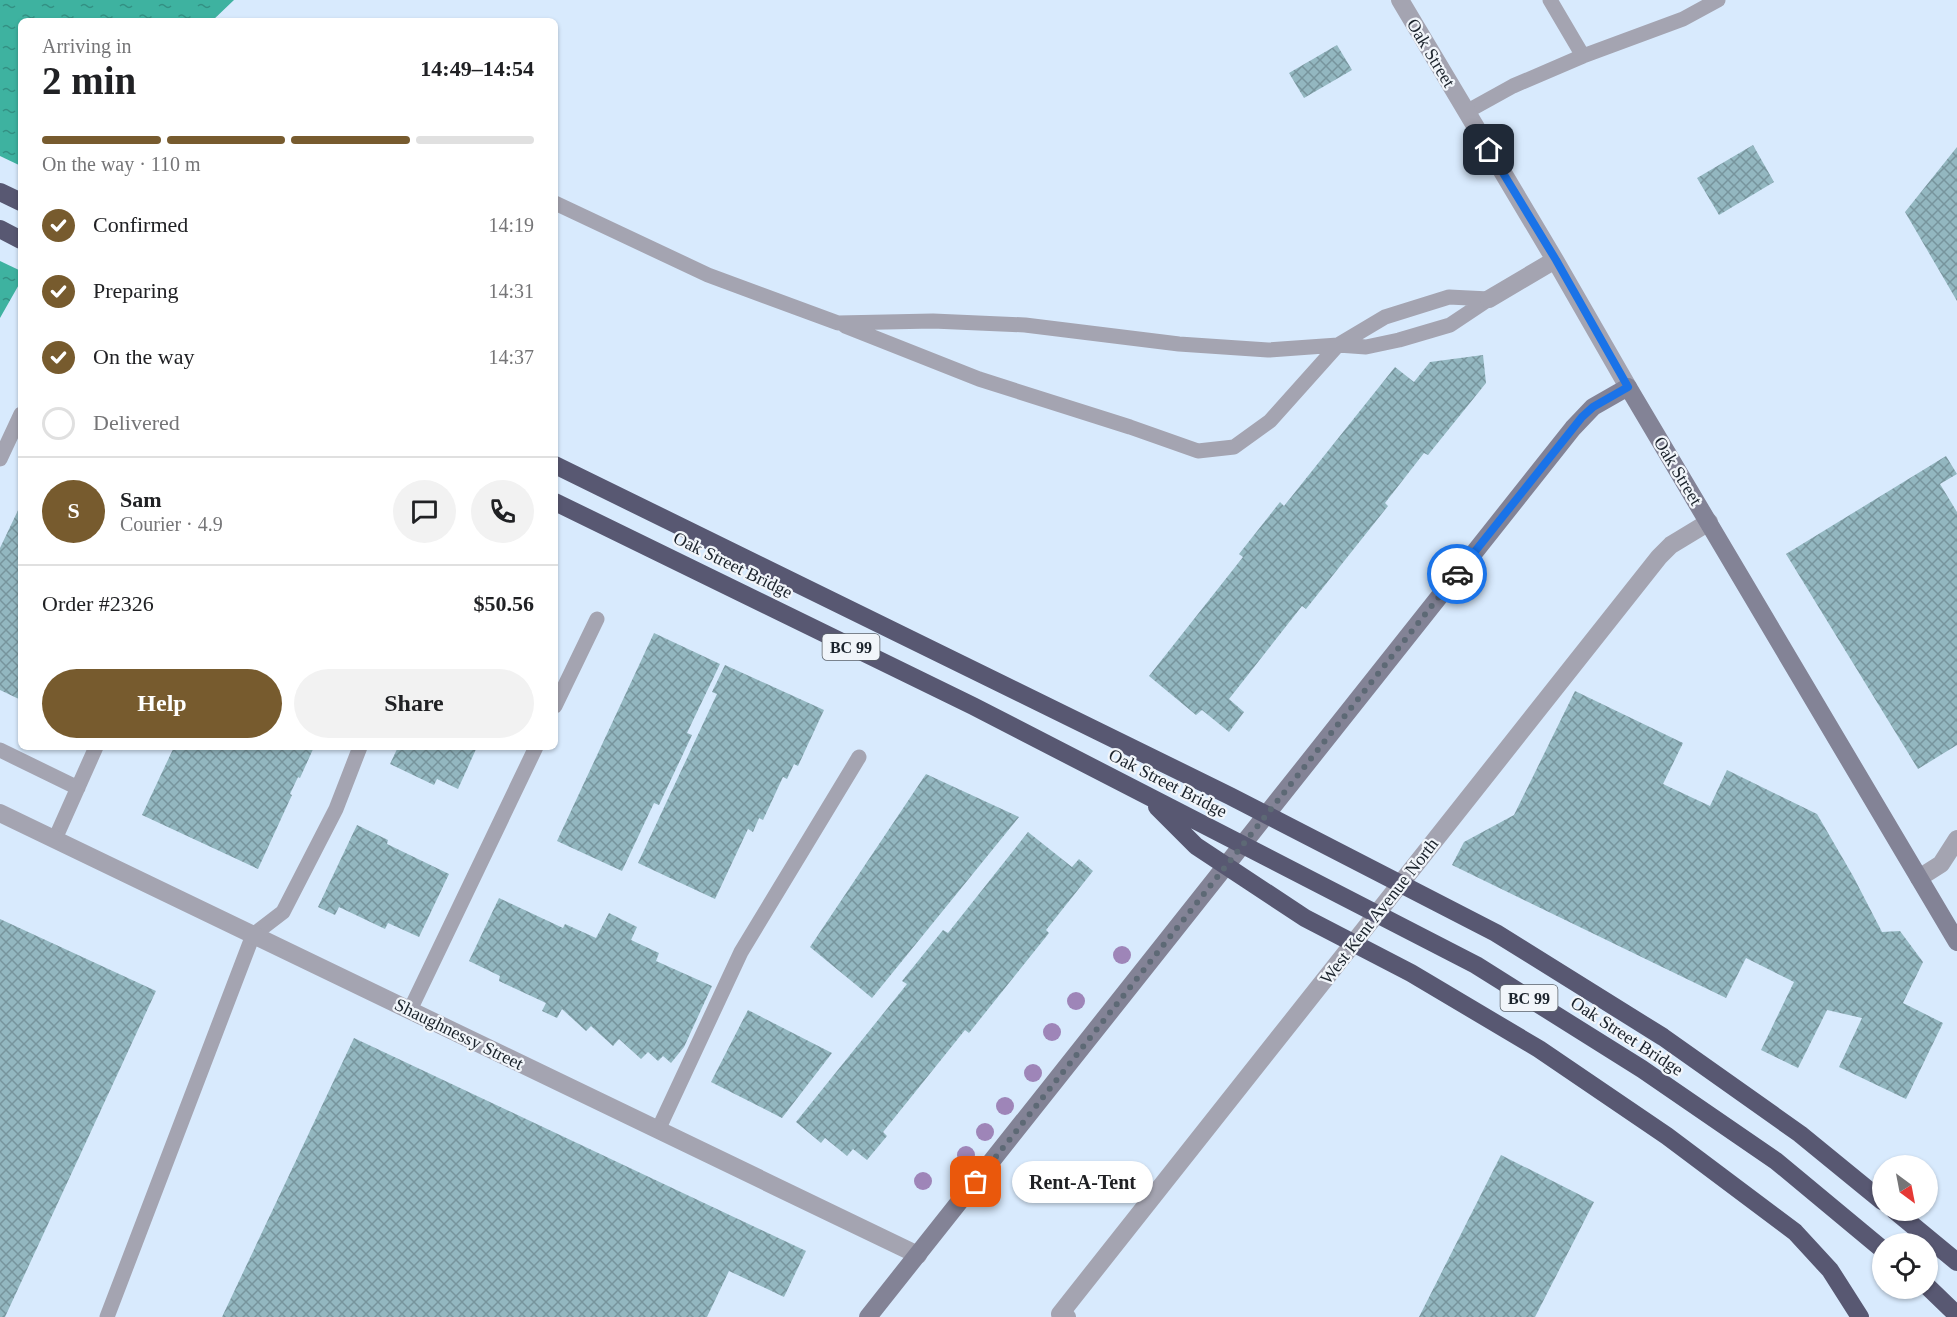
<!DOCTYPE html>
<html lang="en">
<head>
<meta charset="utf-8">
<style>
	body { margin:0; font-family:Georgia,serif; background:#f2f2f2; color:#202124; height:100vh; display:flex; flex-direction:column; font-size:22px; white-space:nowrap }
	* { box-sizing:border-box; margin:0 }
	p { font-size:20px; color:#757577 }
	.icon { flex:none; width:33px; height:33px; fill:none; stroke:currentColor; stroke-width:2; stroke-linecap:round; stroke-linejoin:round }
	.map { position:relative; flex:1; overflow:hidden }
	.sheet { position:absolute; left:18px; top:18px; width:540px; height:732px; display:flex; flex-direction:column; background:#fff; border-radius:9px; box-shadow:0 2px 4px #0004 }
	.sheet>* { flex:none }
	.needle { width:39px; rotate:148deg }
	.tools { position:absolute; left:1872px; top:1155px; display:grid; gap:12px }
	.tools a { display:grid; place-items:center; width:66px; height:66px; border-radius:50%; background:#fff; box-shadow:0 2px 4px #0004; font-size:30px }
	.pin { position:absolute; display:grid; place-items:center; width:51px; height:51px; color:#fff; margin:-26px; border-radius:12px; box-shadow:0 3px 9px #0006 }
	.courier { position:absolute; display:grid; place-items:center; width:60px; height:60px; margin:-30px; border:4px solid #1a73e8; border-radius:50%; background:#fff; color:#222; box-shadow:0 2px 8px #0007 }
	.bubble { position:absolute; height:42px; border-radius:21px; background:#fff; box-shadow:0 2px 4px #0004; font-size:20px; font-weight:700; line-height:42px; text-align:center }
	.headline em { font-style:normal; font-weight:700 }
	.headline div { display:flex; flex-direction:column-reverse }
	.headline { display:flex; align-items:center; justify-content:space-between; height:102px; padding:0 24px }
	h1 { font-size:39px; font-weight:700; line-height:45px }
	.bar { display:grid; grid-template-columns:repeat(4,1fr); gap:9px 6px; align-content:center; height:72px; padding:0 24px }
	.bar i { height:8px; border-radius:4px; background:#e0e0e0 }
	.bar .active { background:#775b2e }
	.bar p { grid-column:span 4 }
	.line { display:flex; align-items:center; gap:15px; padding:0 24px; border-top:2px solid #e0e0e0 }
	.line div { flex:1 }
	.round { display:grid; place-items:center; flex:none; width:63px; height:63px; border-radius:32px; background:#f2f2f2 }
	ol { padding:0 24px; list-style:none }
	li { display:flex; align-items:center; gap:18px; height:66px }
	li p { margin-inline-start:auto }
	li .icon { padding:6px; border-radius:50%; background:#775b2e; color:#fff; stroke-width:4 }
	li:last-child { color:#757577 }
	li i { width:33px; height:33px; border:3px solid #e0e0e0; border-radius:50% }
	.action { display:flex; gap:12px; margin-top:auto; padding:12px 24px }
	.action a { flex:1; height:69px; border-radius:36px; background:#775b2e; color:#fff; font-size:24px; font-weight:700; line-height:69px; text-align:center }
	.action a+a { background:#f2f2f2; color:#202124 }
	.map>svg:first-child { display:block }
	.water { fill:url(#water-ripples) }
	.pier { fill:#d8eafd }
	.building { fill:url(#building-cross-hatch) }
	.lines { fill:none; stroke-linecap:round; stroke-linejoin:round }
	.lane { stroke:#a4a4b1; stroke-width:15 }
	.street { stroke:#a4a4b1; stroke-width:18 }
	.secondary { stroke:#838396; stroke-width:18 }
	.highway { stroke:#585872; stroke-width:18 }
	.tree { fill:#9e85b8 }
	.done { stroke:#5d6975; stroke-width:6; stroke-dasharray:0 10.8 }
	.route { stroke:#1a73e8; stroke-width:8 }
	.labels { text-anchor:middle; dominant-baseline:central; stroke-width:4.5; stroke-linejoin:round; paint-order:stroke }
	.shield { fill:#f1f5fa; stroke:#5b626a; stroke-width:1.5 }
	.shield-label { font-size:16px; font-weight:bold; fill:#1b232c }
	.street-label { font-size:18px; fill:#1b232c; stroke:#f1f5fa }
</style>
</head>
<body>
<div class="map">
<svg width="1957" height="1317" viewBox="0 0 1957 1317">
	<defs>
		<pattern id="water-ripples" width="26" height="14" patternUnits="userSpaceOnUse" patternTransform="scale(1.5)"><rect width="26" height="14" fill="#3eb2a0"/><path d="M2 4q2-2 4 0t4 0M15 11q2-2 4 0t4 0" fill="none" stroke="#339083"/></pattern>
		<pattern id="building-cross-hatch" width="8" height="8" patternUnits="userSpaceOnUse" patternTransform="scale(1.5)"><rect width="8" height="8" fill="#93b7c0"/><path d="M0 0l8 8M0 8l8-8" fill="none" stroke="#77949c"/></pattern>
	</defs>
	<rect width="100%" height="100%" fill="#d8eafd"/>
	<path class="water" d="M0,0H234L212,21H21V281L0,318Z"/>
	<path class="pier" d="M0,156L21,166V271L0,261Z"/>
	<path class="building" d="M1337,45L1352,70L1304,98L1289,73Z
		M1753,145L1774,182L1719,215L1697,178Z
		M1957,147V301L1905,212Z
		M1483,355L1486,383L1428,455L1424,453L1385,503L1388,506L1306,609L1302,606L1229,699L1244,712L1229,732L1202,710L1196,715L1149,676L1243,557L1239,554L1280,502L1284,506L1395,367L1414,382L1430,362Z
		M1946,456L1957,474L1940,484L1957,512V745L1918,769L1786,554Z
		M21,504V700L0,690V548Z
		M654,633L720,664L687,733L692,735L659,805L654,803L622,871L557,841Z
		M725,665L824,710L798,766L794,764L787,779L783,777L763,820L759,818L753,832L748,829L715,899L638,863L717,694L712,692Z
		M1575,691L1683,743L1663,784L1710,806L1727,770L1817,814L1853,876L1882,932L1900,931L1923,962L1903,1003L1943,1023L1906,1099L1839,1067L1862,1018L1827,1010L1798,1068L1761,1050L1794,982L1746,958L1726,998L1452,865L1464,842L1514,815Z
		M174,747H314L300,778L298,777L290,794L292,795L258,869L142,815Z
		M398,747H477L458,789L437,779L434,785L390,764Z
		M926,774L1019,817L872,998L810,947Z
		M357,825L388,840L387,844L449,874L419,937L388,923L385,929L339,907L335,915L318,907Z
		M1028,832L1072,867L1079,859L1093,871L1046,930L1049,933L969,1033L965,1030L883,1132L887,1136L867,1160L853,1149L847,1156L825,1138L821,1143L796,1122L907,984L902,981L943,930L948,933Z
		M499,898L563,928L565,924L596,938L609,913L637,927L631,940L659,953L656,961L712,986L684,1047L671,1063L663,1056L658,1061L648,1052L641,1059L619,1039L613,1046L591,1026L586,1031L562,1009L557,1018L542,1011L546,1003L499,981L500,976L469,961Z
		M0,919L156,991L5,1317H0Z
		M748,1010L832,1053L782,1118L711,1082Z
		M354,1038L806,1251L784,1297L729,1271L707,1317H222Z
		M1501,1155L1594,1202L1535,1317H1419Z"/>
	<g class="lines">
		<path class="lane" d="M1550,0L1583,56
			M1466,112L1513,86L1583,56L1683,19L1718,0
			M555,203L708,275L838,323L933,321L1025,325L1179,344L1268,350L1338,345L1366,347L1399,340L1450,325L1489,299
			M845,326L979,379L1130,427L1198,451L1234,447L1270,421L1338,345L1385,317L1449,297L1489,299
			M0,459L21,414
			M555,706L597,619
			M0,750L78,788
			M55,839L96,747
			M410,1010L536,747
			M658,1130L741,952L859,757
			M107,1317L253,935L283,912L336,809L360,747"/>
		<path class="street" d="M1400,0L1555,260L1628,387
			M1489,299L1555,260
			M0,813L918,1255
			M1919,878L1941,864L1957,839
			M1067,1317L1060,1314L1659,557L1671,545L1709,522"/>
		<path class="secondary" d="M868,1317L1573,428L1593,407L1628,387L1957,942"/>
		<path class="highway" d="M0,192L21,202
			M0,229L21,240
			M555,465L1230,796L1496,933L1663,1037L1800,1134L1882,1201
			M555,502L973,706L1476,965L1642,1069L1776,1161L1882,1249
			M1157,807L1196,846L1305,918L1411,973L1539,1049L1667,1136L1795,1232L1830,1270L1860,1317
			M1894,1210L1957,1262
			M1928,1287L1957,1315"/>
	</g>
	<g class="tree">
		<circle cx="1122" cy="955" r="9"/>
		<circle cx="1076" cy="1001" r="9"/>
		<circle cx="1052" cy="1032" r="9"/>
		<circle cx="1033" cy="1073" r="9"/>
		<circle cx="1005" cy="1106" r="9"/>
		<circle cx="985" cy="1132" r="9"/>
		<circle cx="966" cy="1155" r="9"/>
		<circle cx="923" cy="1181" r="9"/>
	</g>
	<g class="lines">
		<path class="done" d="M976,1182L1457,574"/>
		<path class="route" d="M1457,574L1582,417L1593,407L1628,387L1556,260L1489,150"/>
	</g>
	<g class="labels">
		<g class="shield">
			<rect x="822.5" y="634" width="57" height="26" rx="4.5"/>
			<rect x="1500.5" y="985" width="57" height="26" rx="4.5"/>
		</g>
		<g class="shield-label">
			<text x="851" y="647">BC 99</text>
			<text x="1529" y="998">BC 99</text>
		</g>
		<g class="street-label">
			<text transform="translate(1431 53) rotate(59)">Oak Street</text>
			<text transform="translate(1678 471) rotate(59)">Oak Street</text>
			<text transform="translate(733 565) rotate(26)">Oak Street Bridge</text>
			<text transform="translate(1168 783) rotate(27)">Oak Street Bridge</text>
			<text transform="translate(1379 911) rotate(-52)">West Kent Avenue North</text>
			<text transform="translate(459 1034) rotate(26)">Shaughnessy Street</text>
			<text transform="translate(1627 1036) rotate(33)">Oak Street Bridge</text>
		</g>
	</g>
</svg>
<div class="tools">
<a><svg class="needle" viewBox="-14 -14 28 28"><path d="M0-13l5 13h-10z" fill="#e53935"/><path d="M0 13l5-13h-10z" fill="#757577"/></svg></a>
<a><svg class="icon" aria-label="locate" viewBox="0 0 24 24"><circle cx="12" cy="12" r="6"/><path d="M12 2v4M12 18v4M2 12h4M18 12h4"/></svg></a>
</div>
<div class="pin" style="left:976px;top:1182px;background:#ea580c"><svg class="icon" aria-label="bag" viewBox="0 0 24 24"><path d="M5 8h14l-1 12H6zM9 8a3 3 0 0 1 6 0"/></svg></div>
<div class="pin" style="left:1489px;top:150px;background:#1f2937"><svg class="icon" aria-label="home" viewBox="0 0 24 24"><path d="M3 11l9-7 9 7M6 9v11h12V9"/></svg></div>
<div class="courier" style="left:1457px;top:574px"><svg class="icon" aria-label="car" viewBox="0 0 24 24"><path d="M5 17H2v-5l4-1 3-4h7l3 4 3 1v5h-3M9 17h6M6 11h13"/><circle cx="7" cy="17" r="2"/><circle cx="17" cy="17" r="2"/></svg></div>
<div class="bubble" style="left:1012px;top:1161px;width:141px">Rent-A-Tent</div>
<section class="sheet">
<div class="headline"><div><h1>2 min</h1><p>Arriving in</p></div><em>14:49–14:54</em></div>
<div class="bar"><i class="active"></i><i class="active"></i><i class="active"></i><i></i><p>On the way · 110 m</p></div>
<ol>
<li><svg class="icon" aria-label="check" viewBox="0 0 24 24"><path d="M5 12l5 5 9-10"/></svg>Confirmed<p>14:19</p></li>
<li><svg class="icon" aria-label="check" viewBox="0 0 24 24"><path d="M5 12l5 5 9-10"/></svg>Preparing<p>14:31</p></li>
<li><svg class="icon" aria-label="check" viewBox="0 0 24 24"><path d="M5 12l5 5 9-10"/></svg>On the way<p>14:37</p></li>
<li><i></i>Delivered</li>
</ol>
<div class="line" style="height:108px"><b class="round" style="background:#775b2e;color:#fff">S</b><div><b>Sam</b><p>Courier · 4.9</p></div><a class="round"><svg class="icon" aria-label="chat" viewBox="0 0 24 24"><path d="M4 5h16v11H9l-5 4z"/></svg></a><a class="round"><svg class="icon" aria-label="phone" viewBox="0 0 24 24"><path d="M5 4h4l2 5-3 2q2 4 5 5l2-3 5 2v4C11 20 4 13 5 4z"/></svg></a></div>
<div class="line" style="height:78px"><div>Order #2326</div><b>$50.56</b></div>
<div class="action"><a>Help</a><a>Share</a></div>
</section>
</div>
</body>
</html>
